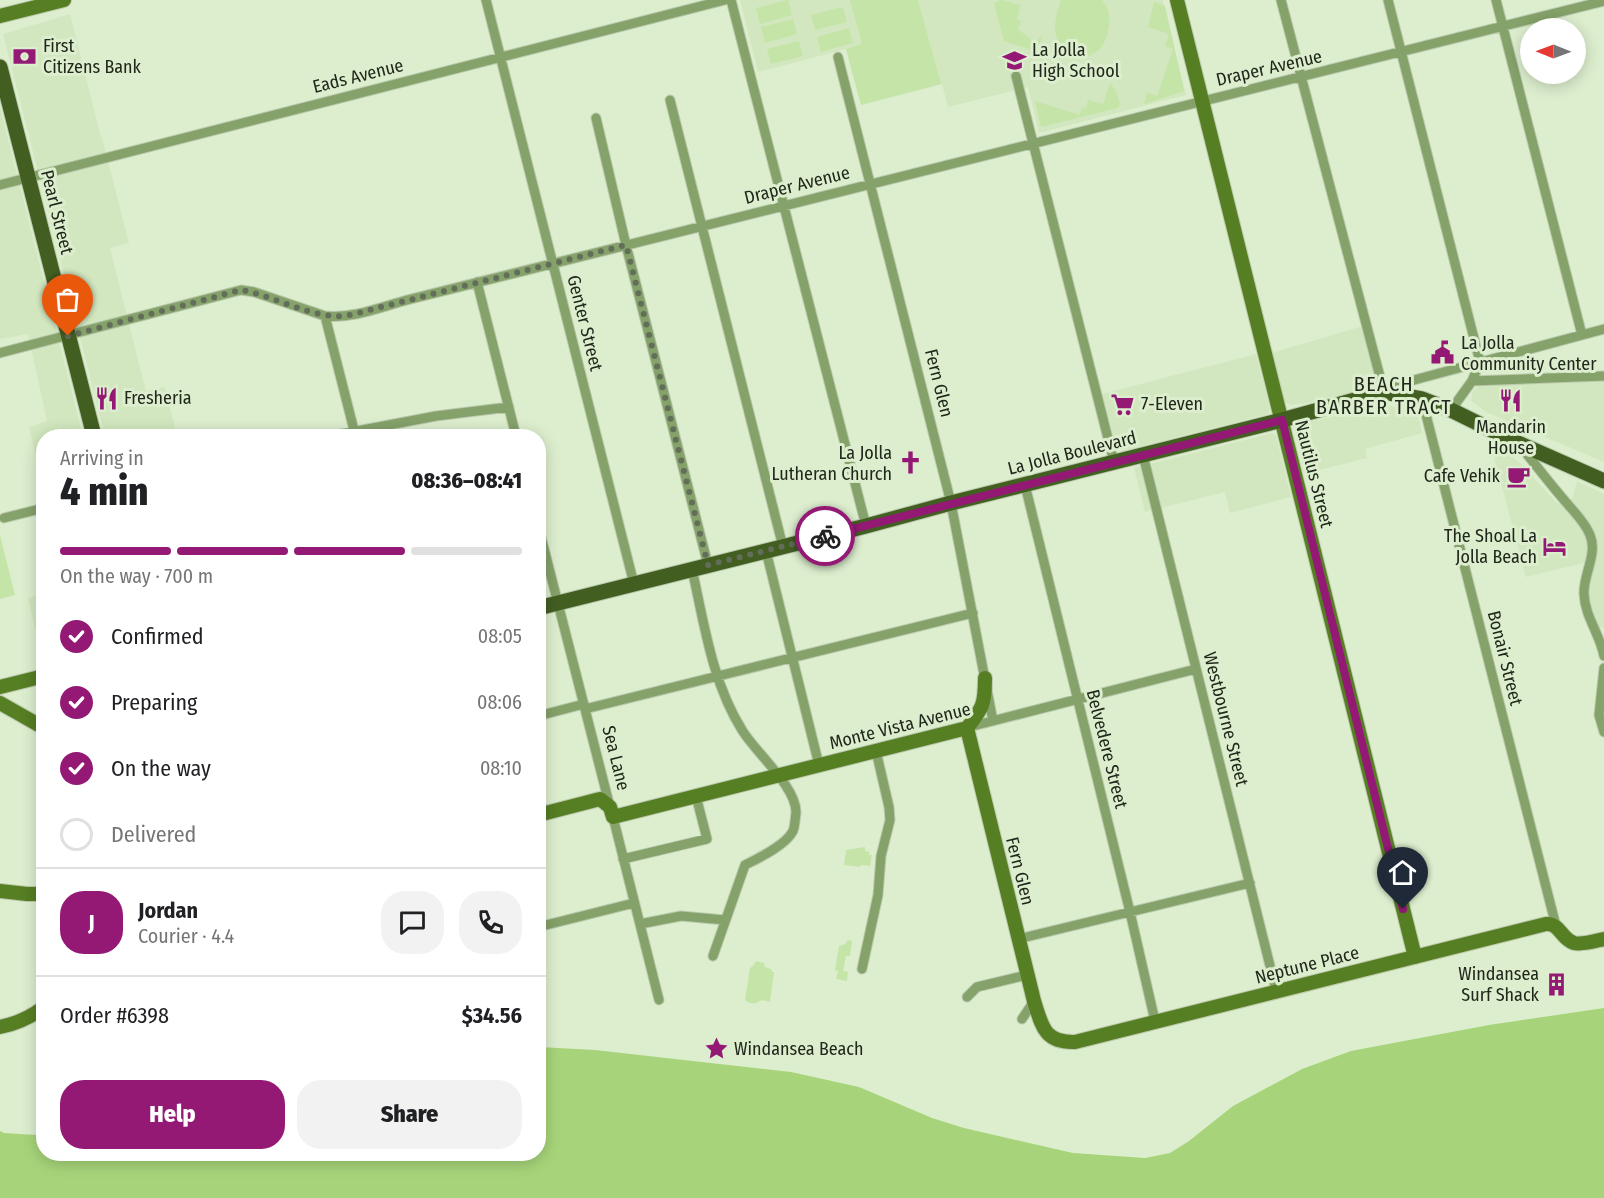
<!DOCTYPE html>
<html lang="en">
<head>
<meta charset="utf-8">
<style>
	body { margin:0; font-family:"Fira Sans Condensed",sans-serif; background:#f2f2f2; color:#202124; height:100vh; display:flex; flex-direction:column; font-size:22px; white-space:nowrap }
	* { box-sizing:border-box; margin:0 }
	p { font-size:20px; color:#757577 }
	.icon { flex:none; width:33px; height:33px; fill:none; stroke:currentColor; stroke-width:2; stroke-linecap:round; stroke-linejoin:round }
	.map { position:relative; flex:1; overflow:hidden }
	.sheet { position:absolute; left:36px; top:429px; width:510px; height:732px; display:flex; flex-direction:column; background:#fff; border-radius:24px; box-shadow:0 3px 15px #0003 }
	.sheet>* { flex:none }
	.needle { width:39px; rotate:271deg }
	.buttons { position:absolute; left:1520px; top:18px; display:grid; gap:12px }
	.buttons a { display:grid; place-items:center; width:66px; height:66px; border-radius:50%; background:#fff; box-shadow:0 3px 15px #0003; font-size:30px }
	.pin { position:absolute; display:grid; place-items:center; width:51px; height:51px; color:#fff; margin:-62px -26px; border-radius:50% 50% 50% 0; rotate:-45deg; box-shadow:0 0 6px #0007 }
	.pin .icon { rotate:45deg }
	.courier { position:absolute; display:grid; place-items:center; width:60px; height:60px; margin:-30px; border:4px solid #931975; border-radius:50%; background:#fff; color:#222; box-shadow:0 2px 8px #0007 }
	.overview em { font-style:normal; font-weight:800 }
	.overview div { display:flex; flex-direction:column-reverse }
	.overview { display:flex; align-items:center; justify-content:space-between; height:102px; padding:0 24px }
	h1 { font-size:39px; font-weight:800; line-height:45px }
	.bar { display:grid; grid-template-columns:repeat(4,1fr); gap:9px 6px; align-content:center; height:72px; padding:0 24px }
	.bar i { height:8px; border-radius:4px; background:#e0e0e0 }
	.bar .current { background:#931975 }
	.bar p { grid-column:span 4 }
	.line { display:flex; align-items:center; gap:15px; padding:0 24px; border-top:2px solid #e0e0e0 }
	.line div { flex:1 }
	.round { display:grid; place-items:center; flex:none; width:63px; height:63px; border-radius:24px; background:#f2f2f2 }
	ol { padding:0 24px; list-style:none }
	li { display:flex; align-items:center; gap:18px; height:66px }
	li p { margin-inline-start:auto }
	li .icon { padding:6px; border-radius:50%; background:#931975; color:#fff; stroke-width:4 }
	li:last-child { color:#757577 }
	li i { width:33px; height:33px; border:3px solid #e0e0e0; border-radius:50% }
	.primary-button { display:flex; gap:12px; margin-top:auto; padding:12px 24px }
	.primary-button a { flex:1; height:69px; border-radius:24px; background:#931975; color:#fff; font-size:24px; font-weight:800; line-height:69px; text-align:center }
	.primary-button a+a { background:#f2f2f2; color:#202124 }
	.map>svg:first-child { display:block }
	.built { fill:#d2e7bf }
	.green { fill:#c4e5a7 }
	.water { fill:#a7d47a }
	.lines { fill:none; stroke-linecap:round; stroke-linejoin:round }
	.street-casing { stroke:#bbcaae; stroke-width:11 }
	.secondary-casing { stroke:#bbcaae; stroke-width:16 }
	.primary-casing { stroke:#bbcaae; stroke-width:17 }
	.street { stroke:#85a26a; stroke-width:9 }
	.secondary { stroke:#567e23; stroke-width:14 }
	.primary { stroke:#425f21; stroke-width:15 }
	.done { stroke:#626d5a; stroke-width:6; stroke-dasharray:0 10.8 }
	.route { stroke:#931975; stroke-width:8 }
	.labels { text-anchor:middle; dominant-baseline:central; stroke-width:6; stroke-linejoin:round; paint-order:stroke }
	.poi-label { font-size:18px; fill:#20271b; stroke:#ddeece; text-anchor:start }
	.street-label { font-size:18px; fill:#20271b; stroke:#ddeece }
	.neighbourhood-label { font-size:20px; letter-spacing:1.5px; fill:#20271b; stroke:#ddeece }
</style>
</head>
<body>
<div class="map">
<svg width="1604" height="1198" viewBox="0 0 1604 1198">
	<rect width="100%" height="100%" fill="#ddeece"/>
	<path class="built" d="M740,0H1163L1186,95L1039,133L1028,87L948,107L942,84L861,105L846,49L758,72Z
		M70,14L101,138H102L129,243L110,248L134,344L146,391L165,387L177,436H105L3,34Z
		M0,107L83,436H44L43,486L29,427L47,421L28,334L0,339Z
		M1363,326L1378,386L1307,403L1291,405L1283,402L1271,353Z
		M1256,354L1270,409L1268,414L1122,451L1117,448L1102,394Z
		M1604,378V462L1486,412L1471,401L1473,390L1483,384Z
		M1385,405L1417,411L1422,433L1365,449L1367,458L1304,474L1294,425Z
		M1272,433L1276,435L1291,497L1230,513L1225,492L1145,512L1134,468Z
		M1497,443L1520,463L1558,504L1572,499L1577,481L1604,494V627L1590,629L1583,617L1579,589L1584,563L1526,577L1493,453Z
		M43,594H44L43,664L28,598Z"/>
	<path class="green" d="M788,0L792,15L760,24L756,8Z
		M850,0H918L941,84L861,105L846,49L862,44Z
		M1002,0L1020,5L1017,20L1021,21L1018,29L1035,43L1041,36L1042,37L1038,48L1034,51L1004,41L994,3Z
		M1061,0H1102C1110,10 1111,19 1108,31C1101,69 1056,63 1055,28C1055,19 1058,8 1061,0Z
		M1154,2L1165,6L1184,91L1144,104L1147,93L1157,96L1173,49L1165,46L1169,34L1148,27Z
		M843,7L847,22L815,30L811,15Z
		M793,19L797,34L765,43L761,27Z
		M849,28L853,43L821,52L817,37Z
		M799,41L803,56L771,64L767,49Z
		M1110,83L1116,91L1120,104L1118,108L1041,127L1035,101L1080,115L1082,107L1086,108L1088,100L1103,104Z
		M0,535L15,595L0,599Z
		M865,847V851L869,852V855H872L870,866L861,865L860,867L844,865L846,850Z
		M848,940L852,941L850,956H846L843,971L848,972L847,981L836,979L838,971L835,970L839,946L845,944Z
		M756,961L764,963L765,967L771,969L772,972H774L770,1002L762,1000C756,1003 752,1006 745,1000L750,968L753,966Z"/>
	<path class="water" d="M1604,1008V1198H0V1131L4,1133L36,1135L43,1134L44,1154H538L539,1047L595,1050L791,1072L859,1087L932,1118L964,1128L1073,1153L1145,1158L1170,1153L1189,1141L1233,1106L1302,1069L1351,1051L1489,1025Z"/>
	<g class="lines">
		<defs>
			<path id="street" d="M486,0L634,584
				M731,0L866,526
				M1281,0L1384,392L1414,380L1604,329
				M1388,0L1480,362L1472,381
				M1496,0L1582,335
				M838,57L951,503L993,721
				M1016,76L1114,462
				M670,100L783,547
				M596,118L626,245L708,565
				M0,185L725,0
				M477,282L516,436
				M325,316L355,434
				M0,353L241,290L254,292L325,316C353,319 381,307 407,300L1604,1
				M1422,399L1556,926
				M1451,410L1472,381L1604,376
				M331,436L436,416L509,407
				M1521,447C1536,465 1550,484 1565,501C1574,512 1585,522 1590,535C1598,554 1583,575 1584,594C1585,617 1600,634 1604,656
				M1143,455L1276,990
				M1025,485L1130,912L1155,1021
				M4,518L44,508
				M538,525L610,807
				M766,551L819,765
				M692,569C704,623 712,682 742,730C755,752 797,787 796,813C795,819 795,826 793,831C786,845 759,858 745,865L713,956
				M1604,668L1599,715L1604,732
				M585,709L973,613
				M538,716L584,704
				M969,727L1196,669
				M613,817L659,1000
				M623,859L707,839L696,796
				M640,924L681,916L725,920
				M538,927L634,903
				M1018,939L1250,883
				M862,969L878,895L881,856L890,820L889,807L876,751
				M967,997L977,987L1027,975
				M1022,1019L1034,1001"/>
			<path id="secondary" d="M1177,0L1415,957
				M0,16L64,0
				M0,687L44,676
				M0,703L44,728
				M967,728L1034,1001C1042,1026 1044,1043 1075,1042L1546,924C1560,923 1561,939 1574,943C1583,945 1595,941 1604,939
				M967,728C983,708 985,704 985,678
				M538,815L600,799L610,807L613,817L967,728
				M0,891L27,894H44
				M0,1027C15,1024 31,1017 44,1007"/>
			<path id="primary" d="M0,67L94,436
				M538,608L866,526L951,503L1282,420L1384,392L1422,399L1451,410L1518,443L1604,481"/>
		</defs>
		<use href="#street" class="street-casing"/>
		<use href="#secondary" class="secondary-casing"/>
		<use href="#primary" class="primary-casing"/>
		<use href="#street" class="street"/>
		<use href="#secondary" class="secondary"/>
		<use href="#primary" class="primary"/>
	</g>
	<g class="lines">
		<path class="done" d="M68,336L241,290C275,296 312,319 346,316L626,245L708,565L825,536"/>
		<path class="route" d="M825,536L1282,420L1403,909"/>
	</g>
	<defs>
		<symbol id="bank-bare" viewBox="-9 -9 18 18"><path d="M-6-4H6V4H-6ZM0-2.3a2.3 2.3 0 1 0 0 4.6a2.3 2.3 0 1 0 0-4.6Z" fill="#931975" stroke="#ddeece" stroke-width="2.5" paint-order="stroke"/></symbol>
		<symbol id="school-bare" viewBox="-9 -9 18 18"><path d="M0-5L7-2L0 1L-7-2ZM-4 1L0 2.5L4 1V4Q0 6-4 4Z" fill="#931975" stroke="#ddeece" stroke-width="2.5" paint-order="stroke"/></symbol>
		<symbol id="civic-bare" viewBox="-9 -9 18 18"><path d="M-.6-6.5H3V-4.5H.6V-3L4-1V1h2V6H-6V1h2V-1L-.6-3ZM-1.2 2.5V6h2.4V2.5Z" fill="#931975" stroke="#ddeece" stroke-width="2.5" paint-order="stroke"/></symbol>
		<symbol id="restaurant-bare" viewBox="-9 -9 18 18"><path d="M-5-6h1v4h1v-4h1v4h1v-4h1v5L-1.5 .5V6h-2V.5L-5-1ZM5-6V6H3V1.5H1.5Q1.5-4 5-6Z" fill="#931975" stroke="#ddeece" stroke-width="2.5" paint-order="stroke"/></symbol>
		<symbol id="supermarket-bare" viewBox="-9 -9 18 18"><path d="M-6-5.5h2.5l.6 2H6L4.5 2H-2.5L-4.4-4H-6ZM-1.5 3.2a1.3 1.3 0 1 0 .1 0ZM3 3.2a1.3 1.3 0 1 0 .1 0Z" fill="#931975" stroke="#ddeece" stroke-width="2.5" paint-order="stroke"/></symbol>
		<symbol id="church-bare" viewBox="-9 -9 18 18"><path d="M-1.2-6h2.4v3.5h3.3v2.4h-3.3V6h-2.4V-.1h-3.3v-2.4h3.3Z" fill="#931975" stroke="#ddeece" stroke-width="2.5" paint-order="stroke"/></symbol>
		<symbol id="cafe-bare" viewBox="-9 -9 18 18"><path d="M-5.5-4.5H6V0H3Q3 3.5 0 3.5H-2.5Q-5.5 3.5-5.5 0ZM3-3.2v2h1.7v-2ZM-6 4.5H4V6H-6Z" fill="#931975" stroke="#ddeece" stroke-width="2.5" paint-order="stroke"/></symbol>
		<symbol id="hotel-bare" viewBox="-9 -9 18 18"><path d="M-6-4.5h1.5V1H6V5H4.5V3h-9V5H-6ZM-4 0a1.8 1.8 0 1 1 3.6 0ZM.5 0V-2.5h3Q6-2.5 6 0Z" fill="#931975" stroke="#ddeece" stroke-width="2.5" paint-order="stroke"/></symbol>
		<symbol id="building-bare" viewBox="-9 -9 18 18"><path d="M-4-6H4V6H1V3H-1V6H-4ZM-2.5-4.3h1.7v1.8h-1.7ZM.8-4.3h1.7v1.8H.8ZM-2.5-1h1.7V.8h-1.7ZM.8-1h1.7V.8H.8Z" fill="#931975" stroke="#ddeece" stroke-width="2.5" paint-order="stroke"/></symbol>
		<symbol id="sight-bare" viewBox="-9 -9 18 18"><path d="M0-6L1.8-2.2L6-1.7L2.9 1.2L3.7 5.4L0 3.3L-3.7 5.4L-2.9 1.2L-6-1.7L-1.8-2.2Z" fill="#931975" stroke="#ddeece" stroke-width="2.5" paint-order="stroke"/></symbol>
	</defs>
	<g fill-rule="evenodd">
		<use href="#bank-bare" x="8" y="40" width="33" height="33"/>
		<use href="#school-bare" x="998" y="44" width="33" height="33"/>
		<use href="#civic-bare" x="1426" y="336" width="33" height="33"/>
		<use href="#restaurant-bare" x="90" y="382" width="33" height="33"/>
		<use href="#restaurant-bare" x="1494" y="384" width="33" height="33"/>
		<use href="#supermarket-bare" x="1106" y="388" width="33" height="33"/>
		<use href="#church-bare" x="894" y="446" width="33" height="33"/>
		<use href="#cafe-bare" x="1502" y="460" width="33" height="33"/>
		<use href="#hotel-bare" x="1538" y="530" width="33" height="33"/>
		<use href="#building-bare" x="1540" y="968" width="33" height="33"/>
		<use href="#sight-bare" x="700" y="1032" width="33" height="33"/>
	</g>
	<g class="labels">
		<g class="poi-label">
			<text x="43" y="46">First<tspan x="43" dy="21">Citizens Bank</tspan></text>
			<text x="1032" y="50">La Jolla<tspan x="1032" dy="21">High School</tspan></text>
			<text x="1461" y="343">La Jolla<tspan x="1461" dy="21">Community Center</tspan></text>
			<text x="124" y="398">Fresheria</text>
			<text x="1141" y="404">7-Eleven</text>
			<text x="1511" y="427" text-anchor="middle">Mandarin<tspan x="1511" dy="21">House</tspan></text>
			<text x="892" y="453" text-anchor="end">La Jolla<tspan x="892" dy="21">Lutheran Church</tspan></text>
			<text x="1500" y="476" text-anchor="end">Cafe Vehik</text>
			<text x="1537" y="536" text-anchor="end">The Shoal La<tspan x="1537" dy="21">Jolla Beach</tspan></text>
			<text x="1539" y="974" text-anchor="end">Windansea<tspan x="1539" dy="21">Surf Shack</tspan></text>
			<text x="734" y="1049">Windansea Beach</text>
		</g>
		<g class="street-label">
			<text transform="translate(1269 68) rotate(-13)">Draper Avenue</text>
			<text transform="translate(358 76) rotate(-14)">Eads Avenue</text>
			<text transform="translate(797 185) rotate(-14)">Draper Avenue</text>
			<text transform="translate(57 212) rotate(76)">Pearl Street</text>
			<text transform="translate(585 323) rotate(76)">Genter Street</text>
			<text transform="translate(939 383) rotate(76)">Fern Glen</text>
			<text transform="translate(1072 453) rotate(-14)">La Jolla Boulevard</text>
			<text transform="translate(1314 474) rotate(76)">Nautilus Street</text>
			<text transform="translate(1505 658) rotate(76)">Bonair Street</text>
			<text transform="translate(1226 719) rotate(76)">Westbourne Street</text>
			<text transform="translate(900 726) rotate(-14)">Monte Vista Avenue</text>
			<text transform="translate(1107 749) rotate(76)">Belvedere Street</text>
			<text transform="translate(616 758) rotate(76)">Sea Lane</text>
			<text transform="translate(1020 871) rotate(76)">Fern Glen</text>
			<text transform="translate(1307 965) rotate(-14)">Neptune Place</text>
		</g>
		<g class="neighbourhood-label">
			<text x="1384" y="384">BEACH<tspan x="1384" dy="23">BARBER TRACT</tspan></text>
		</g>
	</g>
</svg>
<div class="buttons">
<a><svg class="needle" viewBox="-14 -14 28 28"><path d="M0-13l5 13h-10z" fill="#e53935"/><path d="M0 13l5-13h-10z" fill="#757577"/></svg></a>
</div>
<div class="pin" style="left:68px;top:336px;background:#ea580c"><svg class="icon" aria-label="bag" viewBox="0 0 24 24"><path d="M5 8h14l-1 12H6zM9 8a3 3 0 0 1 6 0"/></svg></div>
<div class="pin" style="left:1403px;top:909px;background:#1f2937"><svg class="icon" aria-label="home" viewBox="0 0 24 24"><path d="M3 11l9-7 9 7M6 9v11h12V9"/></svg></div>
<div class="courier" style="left:825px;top:536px"><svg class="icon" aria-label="bike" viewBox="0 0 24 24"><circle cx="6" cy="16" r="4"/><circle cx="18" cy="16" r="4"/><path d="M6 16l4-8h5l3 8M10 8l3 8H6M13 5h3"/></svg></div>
<section class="sheet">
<div class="overview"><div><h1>4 min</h1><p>Arriving in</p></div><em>08:36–08:41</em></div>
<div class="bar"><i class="current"></i><i class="current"></i><i class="current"></i><i></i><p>On the way · 700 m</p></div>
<ol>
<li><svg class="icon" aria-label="check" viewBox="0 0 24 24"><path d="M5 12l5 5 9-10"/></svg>Confirmed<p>08:05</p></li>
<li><svg class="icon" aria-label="check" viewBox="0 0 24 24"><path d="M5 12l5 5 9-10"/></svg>Preparing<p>08:06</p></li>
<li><svg class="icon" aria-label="check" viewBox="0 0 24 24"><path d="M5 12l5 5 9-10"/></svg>On the way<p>08:10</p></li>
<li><i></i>Delivered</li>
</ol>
<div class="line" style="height:108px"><b class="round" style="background:#931975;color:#fff">J</b><div><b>Jordan</b><p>Courier · 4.4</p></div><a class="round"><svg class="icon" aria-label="chat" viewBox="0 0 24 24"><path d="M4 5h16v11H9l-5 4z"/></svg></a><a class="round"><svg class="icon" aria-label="phone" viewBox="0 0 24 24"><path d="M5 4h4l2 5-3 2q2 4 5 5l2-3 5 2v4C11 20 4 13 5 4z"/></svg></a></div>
<div class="line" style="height:78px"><div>Order #6398</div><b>$34.56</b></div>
<div class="primary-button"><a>Help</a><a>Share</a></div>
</section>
</div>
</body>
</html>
